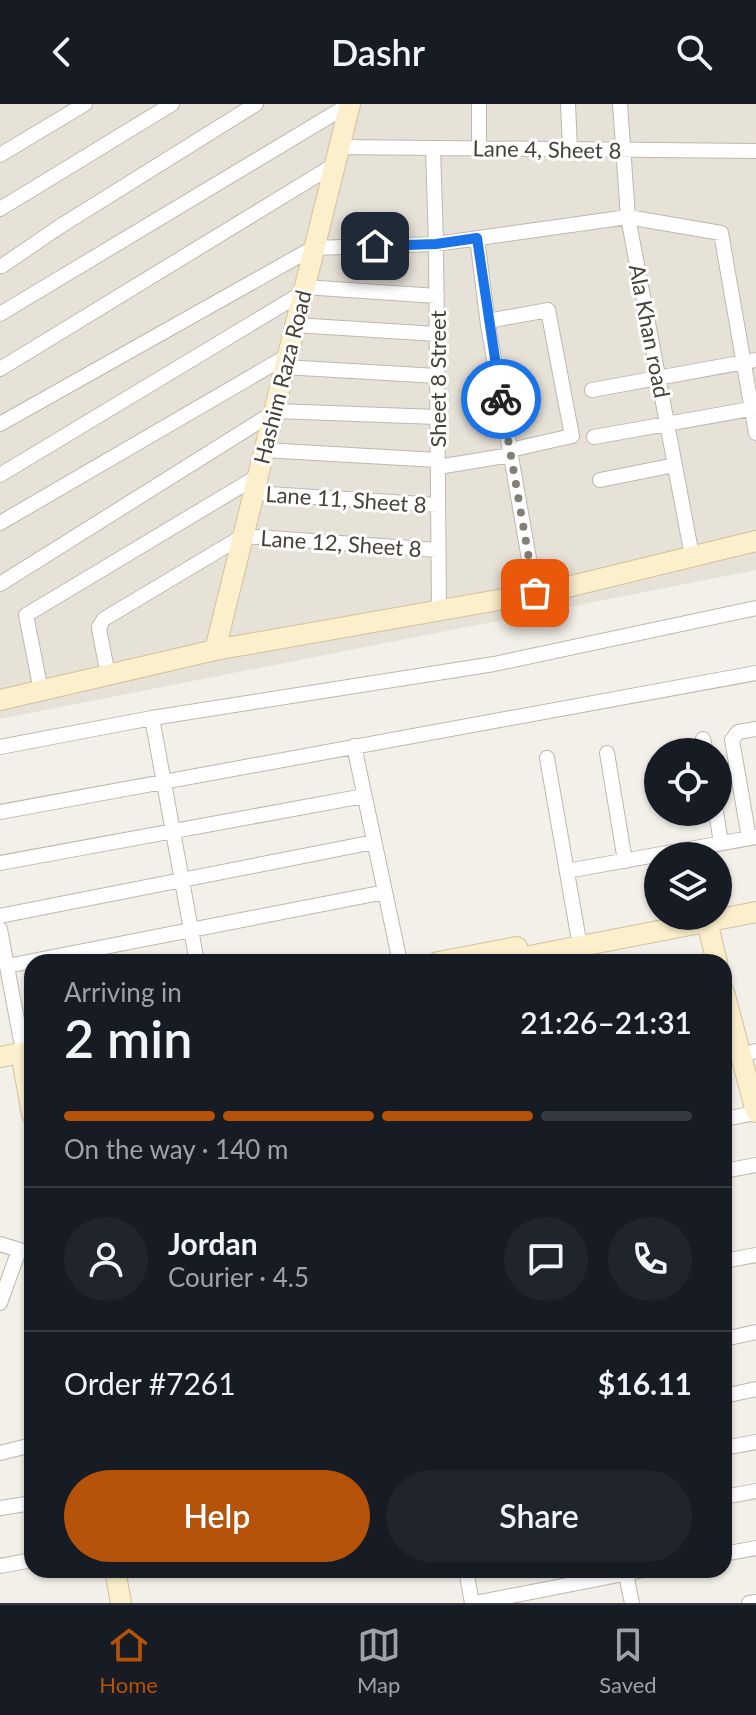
<!DOCTYPE html>
<html lang="en">
<head>
<meta charset="utf-8">
<style>
	body { margin:0; font-family:Lato,sans-serif; background:#20242c; color:#f1f3f6; height:100vh; display:flex; flex-direction:column; font-size:30px; white-space:nowrap }
	* { box-sizing:border-box; margin:0 }
	p { font-size:26px; color:#9ea1a6 }
	.icon { flex:none; width:44px; height:44px; fill:none; stroke:currentColor; stroke-width:2; stroke-linecap:round; stroke-linejoin:round }
	.map { position:relative; flex:1; overflow:hidden }
	.panel { position:absolute; left:24px; top:850px; width:708px; height:624px; display:flex; flex-direction:column; background:#171b24; border-radius:24px; box-shadow:0 2px 6px #0004 }
	.panel>* { flex:none }
	.controls { position:absolute; left:644px; top:634px; display:grid; gap:16px }
	.controls a { display:grid; place-items:center; width:88px; height:88px; border-radius:50%; background:#171b24; box-shadow:0 2px 6px #0004; font-size:40px }
	.pin { position:absolute; display:grid; place-items:center; width:68px; height:68px; color:#fff; margin:-34px; border-radius:16px; box-shadow:0 4px 12px #0006 }
	.courier { position:absolute; display:grid; place-items:center; width:80px; height:80px; margin:-40px; border:6px solid #1a73e8; border-radius:50%; background:#fff; color:#222; box-shadow:0 2px 10px #0007 }
	.overview em { font-style:normal; font-weight:600 }
	.overview div { display:flex; flex-direction:column-reverse }
	.overview { display:flex; align-items:center; justify-content:space-between; height:136px; padding:0 40px }
	h1 { font-size:52px; font-weight:600; line-height:60px }
	.bar { display:grid; grid-template-columns:repeat(4,1fr); gap:12px 8px; align-content:center; height:96px; padding:0 40px }
	.bar i { height:10px; border-radius:6px; background:#363941 }
	.bar .selected { background:#b45309 }
	.bar p { grid-column:span 4 }
	.line { display:flex; align-items:center; gap:20px; padding:0 40px; border-top:2px solid #363941 }
	.line div { flex:1 }
	.round { display:grid; place-items:center; flex:none; width:84px; height:84px; border-radius:42px; background:#20242c }
	.action { display:flex; gap:16px; margin-top:auto; padding:16px 40px }
	.action a { flex:1; height:92px; border-radius:48px; background:#b45309; color:#fff; font-size:32px; font-weight:600; line-height:92px; text-align:center }
	.action a+a { background:#20242c; color:#f1f3f6 }
	header { display:flex; justify-content:space-between; align-items:center; height:104px; padding:0 40px; background:#171b24; font-size:36px; font-weight:600 }
	.tab-bar { display:flex; justify-content:space-around; align-items:center; height:112px; border-top:2px solid #363941; background:#171b24; font-size:22px; color:#9ea1a6 }
	.tab-bar a { display:grid; justify-items:center; gap:4px }
	.tab-bar .selected { color:#b45309 }
	.map>svg:first-child { display:block }
	.residential { fill:#e7e2d8 }
	.lines { fill:none; stroke-linecap:round; stroke-linejoin:round }
	.street-casing { stroke:#beb8ad; stroke-width:16 }
	.secondary-casing { stroke:#d0c29c; stroke-width:22 }
	.street { stroke:#fff; stroke-width:14 }
	.secondary { stroke:#fbefcc; stroke-width:20 }
	.done { stroke:#837e76; stroke-width:8; stroke-dasharray:0 14.4 }
	.route { stroke:#1a73e8; stroke-width:10 }
	.labels { text-anchor:middle; dominant-baseline:central; stroke-width:6; stroke-linejoin:round; paint-order:stroke }
	.street-label { font-size:22px; fill:#474138; stroke:#fff }
</style>
</head>
<body>
<header><svg class="icon" aria-label="back" viewBox="0 0 24 24"><path d="M15 5l-7 7 7 7"/></svg>Dashr<svg class="icon" aria-label="search" viewBox="0 0 24 24"><circle cx="10" cy="10" r="6"/><path d="M15 15l6 6"/></svg></header>
<div class="map">
<svg width="756" height="1499" viewBox="0 0 756 1499">
	<rect width="100%" height="100%" fill="#f3f0e9"/>
	<path class="residential" d="M0,0H756V466L0,615Z"/>
	<g class="lines">
		<defs>
			<path id="street" d="M479,0V44
				M568,0L570,45
				M620,0L628,113L692,452
				M339,43L756,47
				M433,44L436,140L439,506
				M0,51L85,0
				M0,105L172,0
				M477,134L488,221L535,489
				M2,162L59,123L256,0
				M304,183L437,192
				M0,210L350,0
				M488,217L548,206L572,332L510,346
				M295,221L437,230
				M284,263L437,272
				M0,265L334,61
				M592,286L756,256
				M0,320L313,144L436,140L628,113L721,129L756,329
				M594,333L756,304
				M264,346L437,356
				M438,363L511,351
				M0,371L302,189
				M600,376L675,361
				M254,389L438,401
				M0,419L287,252
				M0,480L276,307L437,313
				M108,571L100,530L99,523L104,515L243,432L438,446
				M41,587L26,511L258,372
				M152,614L197,858
				M703,635L706,648
				M354,642L400,858
				M0,643L152,614L494,560L756,504
				M607,649L625,757
				M547,654L578,831
				M0,708L756,569
				M716,708L721,739
				M749,734L732,636L738,628L756,625
				M0,759L364,692
				M567,767L756,733
				M0,812L374,738
				M0,825L21,937
				M7,862L385,788
				M739,951L756,947
				M724,1015L756,1009
				M724,1067L756,1061
				M0,1140L32,1150
				M724,1157L756,1151
				M0,1199L19,1146
				M724,1235L756,1228
				M724,1292L756,1285
				M724,1344L756,1338
				M0,1349L32,1341
				M724,1393L756,1387
				M0,1404L32,1399
				M724,1450L756,1444
				M0,1462L32,1456
				M466,1466L472,1499
				M625,1466L632,1499
				M475,1499L644,1466
				M749,1499L756,1498"/>
			<path id="secondary" d="M215,546L350,0
				M0,596L215,546L555,486L756,437
				M707,818L717,858
				M438,858L517,843
				M499,858L756,808
				M724,888L756,1008
				M21,949L32,1010
				M0,953L32,947
				M115,1466L121,1499"/>
		</defs>
		<use href="#street" class="street-casing"/>
		<use href="#secondary" class="secondary-casing"/>
		<use href="#street" class="street"/>
		<use href="#secondary" class="secondary"/>
	</g>
	<g class="lines">
		<path class="done" d="M501,295L535,489"/>
		<path class="route" d="M375,142L436,140L477,134L501,295"/>
	</g>
	<g class="labels">
		<g class="street-label">
			<text transform="translate(547 45) rotate(1)">Lane 4, Sheet 8</text>
			<text transform="translate(650 227) rotate(79)">Ala Khan road</text>
			<text transform="translate(282 273) rotate(-76)">Hashim Raza Road</text>
			<text transform="translate(437 275) rotate(-90)">Sheet 8 Street</text>
			<text transform="translate(346 395) rotate(4)">Lane 11, Sheet 8</text>
			<text transform="translate(341 439) rotate(4)">Lane 12, Sheet 8</text>
		</g>
	</g>
</svg>
<div class="controls">
<a><svg class="icon" aria-label="locate" viewBox="0 0 24 24"><circle cx="12" cy="12" r="6"/><path d="M12 2v4M12 18v4M2 12h4M18 12h4"/></svg></a>
<a><svg class="icon" aria-label="layers" viewBox="0 0 24 24"><path d="M12 4l9 5-9 5-9-5zM3 14l9 5 9-5"/></svg></a>
</div>
<div class="pin" style="left:535px;top:489px;background:#ea580c"><svg class="icon" aria-label="bag" viewBox="0 0 24 24"><path d="M5 8h14l-1 12H6zM9 8a3 3 0 0 1 6 0"/></svg></div>
<div class="pin" style="left:375px;top:142px;background:#1f2937"><svg class="icon" aria-label="home" viewBox="0 0 24 24"><path d="M3 11l9-7 9 7M6 9v11h12V9"/></svg></div>
<div class="courier" style="left:501px;top:295px"><svg class="icon" aria-label="bike" viewBox="0 0 24 24"><circle cx="6" cy="16" r="4"/><circle cx="18" cy="16" r="4"/><path d="M6 16l4-8h5l3 8M10 8l3 8H6M13 5h3"/></svg></div>
<section class="panel">
<div class="overview"><div><h1>2 min</h1><p>Arriving in</p></div><em>21:26–21:31</em></div>
<div class="bar"><i class="selected"></i><i class="selected"></i><i class="selected"></i><i></i><p>On the way · 140 m</p></div>
<div class="line" style="height:144px"><a class="round"><svg class="icon" aria-label="person" viewBox="0 0 24 24"><circle cx="12" cy="8" r="4"/><path d="M4 21q1-7 8-7t8 7"/></svg></a><div><b>Jordan</b><p>Courier · 4.5</p></div><a class="round"><svg class="icon" aria-label="chat" viewBox="0 0 24 24"><path d="M4 5h16v11H9l-5 4z"/></svg></a><a class="round"><svg class="icon" aria-label="phone" viewBox="0 0 24 24"><path d="M5 4h4l2 5-3 2q2 4 5 5l2-3 5 2v4C11 20 4 13 5 4z"/></svg></a></div>
<div class="line" style="height:104px"><div>Order #7261</div><b>$16.11</b></div>
<div class="action"><a>Help</a><a>Share</a></div>
</section>
</div>
<nav class="tab-bar">
<a class="selected"><svg class="icon" aria-label="home" viewBox="0 0 24 24"><path d="M3 11l9-7 9 7M6 9v11h12V9"/></svg>Home</a>
<a><svg class="icon" aria-label="map" viewBox="0 0 24 24"><path d="M3 6l6-2 6 2 6-2v14l-6 2-6-2-6 2zM9 4v14M15 6v14"/></svg>Map</a>
<a><svg class="icon" aria-label="saved" viewBox="0 0 24 24"><path d="M7 4h10v16l-5-4-5 4z"/></svg>Saved</a>
</nav>
</body>
</html>
